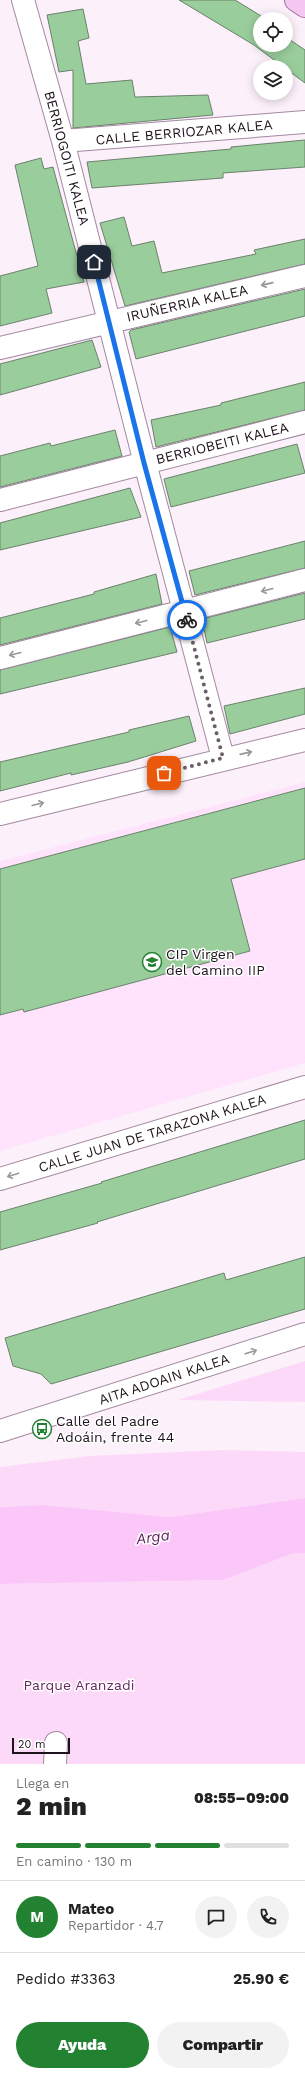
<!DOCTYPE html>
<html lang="es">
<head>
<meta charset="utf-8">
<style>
	body { margin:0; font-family:"Work Sans",sans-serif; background:#f2f2f2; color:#222; height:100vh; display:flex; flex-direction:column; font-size:15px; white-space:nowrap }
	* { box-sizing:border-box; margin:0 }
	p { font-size:13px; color:#767676 }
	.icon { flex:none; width:22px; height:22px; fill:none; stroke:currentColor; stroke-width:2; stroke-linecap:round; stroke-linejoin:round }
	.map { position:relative; height:1764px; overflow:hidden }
	.panel { display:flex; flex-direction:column; background:#fff; flex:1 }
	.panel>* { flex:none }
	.fabs { position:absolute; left:253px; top:12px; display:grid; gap:8px }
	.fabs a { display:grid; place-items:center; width:40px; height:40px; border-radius:50%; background:#fff; box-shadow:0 2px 10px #0003; font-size:20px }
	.scale { position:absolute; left:12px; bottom:10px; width:58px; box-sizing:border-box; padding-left:4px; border:2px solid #1d131c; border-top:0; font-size:11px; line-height:14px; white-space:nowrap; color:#1d131c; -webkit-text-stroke:3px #fff; paint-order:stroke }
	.pin { position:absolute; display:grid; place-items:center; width:34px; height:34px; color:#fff; margin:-17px; border-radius:8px; box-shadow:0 2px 6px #0006 }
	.courier { position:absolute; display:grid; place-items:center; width:40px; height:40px; margin:-20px; border:3px solid #1a73e8; border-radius:50%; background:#fff; color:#222; box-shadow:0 1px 5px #0007 }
	.summary em { font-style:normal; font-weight:800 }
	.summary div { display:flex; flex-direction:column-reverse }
	.summary { display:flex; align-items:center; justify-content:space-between; height:68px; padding:0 16px }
	h1 { font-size:26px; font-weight:800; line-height:30px }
	.bar { display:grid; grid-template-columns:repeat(4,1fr); gap:6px 4px; align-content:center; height:48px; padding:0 16px }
	.bar i { height:5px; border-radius:3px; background:#e0e0e0 }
	.bar .selected { background:#238132 }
	.bar p { grid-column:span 4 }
	.line { display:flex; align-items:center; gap:10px; padding:0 16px; border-top:1px solid #e0e0e0 }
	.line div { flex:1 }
	.round { display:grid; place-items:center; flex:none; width:42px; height:42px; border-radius:21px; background:#f2f2f2 }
	.cta { display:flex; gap:8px; margin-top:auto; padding:8px 16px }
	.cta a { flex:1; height:46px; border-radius:24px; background:#238132; color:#fff; font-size:16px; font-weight:800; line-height:46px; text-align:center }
	.cta a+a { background:#f2f2f2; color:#222 }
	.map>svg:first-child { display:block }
	.built { fill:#ffe3fd }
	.green { fill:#fcd9f9 }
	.water { fill:#fbc6f8 }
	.building { fill:#9acd9c; stroke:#6a826b }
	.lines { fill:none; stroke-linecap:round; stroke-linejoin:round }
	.minor-casing { stroke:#a389a1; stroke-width:24 }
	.major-casing { stroke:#a471a1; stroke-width:24 }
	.minor { stroke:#fff; stroke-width:22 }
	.major { stroke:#f4c8f2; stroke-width:22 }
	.oneway { stroke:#999599 }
	.done { stroke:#6b606a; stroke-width:4; stroke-dasharray:0 7.2 }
	.route { stroke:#1a73e8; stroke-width:5 }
	.labels { text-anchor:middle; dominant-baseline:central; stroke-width:3; stroke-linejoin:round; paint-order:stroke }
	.street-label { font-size:14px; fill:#1d131c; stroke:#fff }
	.poi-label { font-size:14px; fill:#1d131c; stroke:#fff; text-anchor:start }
	.park-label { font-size:14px; fill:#662a65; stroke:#fff }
	.water-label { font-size:15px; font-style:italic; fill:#5a1e59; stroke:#fff }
</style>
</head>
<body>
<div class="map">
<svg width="305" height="1764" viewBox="0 0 305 1764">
	<rect width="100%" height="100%" fill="#fcf0fb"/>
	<path class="built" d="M305,782V1063L0,1151V861Z"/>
	<path class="green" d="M305,1361V1402L178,1400Z
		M222,1450L305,1452V1498L170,1517L43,1505L0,1507V1467L90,1456Z
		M305,1553V1764H0V1584L223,1580L291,1554Z"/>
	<path class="water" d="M305,1498V1553L291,1554L223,1580L0,1584V1507L43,1505L170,1517Z"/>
	<path class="building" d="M179,0H235L266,19H260V45H286V37L305,50V83L254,45Z
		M83,9L89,38L78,41L86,84L132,80L135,97L208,95L213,115L73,128V70L59,72L47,15Z
		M305,140V167L223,173V178L92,188L87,162L231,149V147Z
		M41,158L44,169L53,167L84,282L46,289L52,313L0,326V276L38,266L15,165Z
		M124,217L132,246L154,241L162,273L256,254L254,250L305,239V264L125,306L100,223Z
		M305,289V316L136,359L129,332L131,330Z
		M92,340L101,367L0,395V364Z
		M305,382V410L156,447L151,420L221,405V403Z
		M115,430L122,456L0,487V456L50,443L51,446Z
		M297,444L305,473L171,507L164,479Z
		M130,488L141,517L0,550V523Z
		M305,541V568L195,595L189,571Z
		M156,574L162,604L0,645V618L94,594V592Z
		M305,593V619L207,643L202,619Z
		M170,627L177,652L0,694V670Z
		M305,688V714L230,734L224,706Z
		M189,716L196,741L128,762L71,775V773L0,791V762L129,732V730Z
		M305,788V859L231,879L250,951L24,1012L23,1009L0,1015V869Z
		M305,1120V1159L97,1222L98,1223L0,1250V1212L102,1183L101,1182Z
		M305,1257V1309L51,1384L41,1374L13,1366L5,1338L224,1273L226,1280Z"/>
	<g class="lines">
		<defs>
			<path id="minor" d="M23,0L63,141L145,463L223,758
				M63,141L305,122
				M0,348L305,276
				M0,500L305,422
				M0,658L305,580
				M0,814L305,740
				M0,1179L305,1087
				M0,1431L305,1334
				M55,1764L56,1743"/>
			<path id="major" d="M296,0L305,6"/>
		</defs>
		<use href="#minor" class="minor-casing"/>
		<use href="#major" class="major-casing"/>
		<use href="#minor" class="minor"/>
		<use href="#major" class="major"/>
	</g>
	<defs><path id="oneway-shaft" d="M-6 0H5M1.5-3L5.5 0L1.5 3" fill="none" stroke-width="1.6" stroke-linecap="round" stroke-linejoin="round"/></defs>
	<g class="oneway">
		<use href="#oneway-shaft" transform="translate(267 284) rotate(167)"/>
		<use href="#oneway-shaft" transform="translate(267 590) rotate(166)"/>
		<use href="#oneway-shaft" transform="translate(141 622) rotate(166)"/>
		<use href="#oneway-shaft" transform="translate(15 654) rotate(166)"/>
		<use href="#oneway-shaft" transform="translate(246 753) rotate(-13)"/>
		<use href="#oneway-shaft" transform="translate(38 804) rotate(-14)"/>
		<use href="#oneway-shaft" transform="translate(13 1175) rotate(163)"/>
		<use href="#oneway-shaft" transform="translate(251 1352) rotate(-18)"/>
	</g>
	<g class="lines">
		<path class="done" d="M164,773L223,758L187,620"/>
		<path class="route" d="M94,262L144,463L187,620"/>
	</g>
	<defs>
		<symbol id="university-ring" viewBox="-11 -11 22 22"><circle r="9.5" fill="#fff" stroke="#238132" stroke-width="1.5"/><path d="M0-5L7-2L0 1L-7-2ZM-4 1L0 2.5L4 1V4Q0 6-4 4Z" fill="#238132"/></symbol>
		<symbol id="bus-ring" viewBox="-11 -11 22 22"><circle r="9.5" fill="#fff" stroke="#238132" stroke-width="1.5"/><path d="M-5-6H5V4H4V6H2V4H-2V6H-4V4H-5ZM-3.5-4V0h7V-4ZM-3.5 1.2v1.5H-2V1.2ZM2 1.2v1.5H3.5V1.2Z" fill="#238132"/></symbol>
	</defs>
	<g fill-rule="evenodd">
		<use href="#university-ring" x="141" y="951" width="22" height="22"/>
		<use href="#bus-ring" x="31" y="1418" width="22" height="22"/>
	</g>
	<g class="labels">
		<g class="street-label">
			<text transform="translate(184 132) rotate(-5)">CALLE BERRIOZAR KALEA</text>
			<text transform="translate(67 158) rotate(75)">BERRIOGOITI KALEA</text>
			<text transform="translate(187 303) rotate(-13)">IRUÑERRIA KALEA</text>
			<text transform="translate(222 443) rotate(-14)">BERRIOBEITI KALEA</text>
			<text transform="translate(152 1133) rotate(-17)">CALLE JUAN DE TARAZONA KALEA</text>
			<text transform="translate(164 1379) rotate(-18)">AITA ADOAIN KALEA</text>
		</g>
		<g class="poi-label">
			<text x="166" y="954">CIP Virgen<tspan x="166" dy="16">del Camino IIP</tspan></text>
			<text x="56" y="1421">Calle del Padre<tspan x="56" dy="16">Adoáin, frente 44</tspan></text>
		</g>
		<g class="park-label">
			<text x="79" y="1685">Parque Aranzadi</text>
		</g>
		<g class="water-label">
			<text transform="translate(153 1537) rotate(-8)">Arga</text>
		</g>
	</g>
</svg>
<div class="fabs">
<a><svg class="icon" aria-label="locate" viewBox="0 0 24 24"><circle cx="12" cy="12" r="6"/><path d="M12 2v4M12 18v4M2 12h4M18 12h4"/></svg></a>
<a><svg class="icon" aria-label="layers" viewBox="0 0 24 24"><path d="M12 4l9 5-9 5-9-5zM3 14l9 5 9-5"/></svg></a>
</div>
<div class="scale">20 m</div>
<div class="pin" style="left:164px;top:773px;background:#ea580c"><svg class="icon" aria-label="bag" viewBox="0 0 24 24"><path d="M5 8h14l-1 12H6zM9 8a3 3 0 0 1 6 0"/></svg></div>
<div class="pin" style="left:94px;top:262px;background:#1f2937"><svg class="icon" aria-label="home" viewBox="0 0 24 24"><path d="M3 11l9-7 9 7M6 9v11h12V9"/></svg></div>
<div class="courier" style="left:187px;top:620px"><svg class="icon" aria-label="bike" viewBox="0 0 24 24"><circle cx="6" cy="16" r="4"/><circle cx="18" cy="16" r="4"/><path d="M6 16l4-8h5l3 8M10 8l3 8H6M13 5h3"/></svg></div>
</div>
<section class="panel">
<div class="summary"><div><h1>2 min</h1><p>Llega en</p></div><em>08:55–09:00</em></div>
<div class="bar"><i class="selected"></i><i class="selected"></i><i class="selected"></i><i></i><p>En camino · 130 m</p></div>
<div class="line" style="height:72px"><b class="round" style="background:#238132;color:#fff">M</b><div><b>Mateo</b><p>Repartidor · 4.7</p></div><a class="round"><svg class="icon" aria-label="chat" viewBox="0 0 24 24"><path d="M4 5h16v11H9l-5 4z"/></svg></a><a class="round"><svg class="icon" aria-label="phone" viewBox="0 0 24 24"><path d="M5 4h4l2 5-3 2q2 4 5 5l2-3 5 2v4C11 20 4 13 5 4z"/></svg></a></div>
<div class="line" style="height:52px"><div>Pedido #3363</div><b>25.90 €</b></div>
<div class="cta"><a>Ayuda</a><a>Compartir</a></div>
</section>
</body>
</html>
